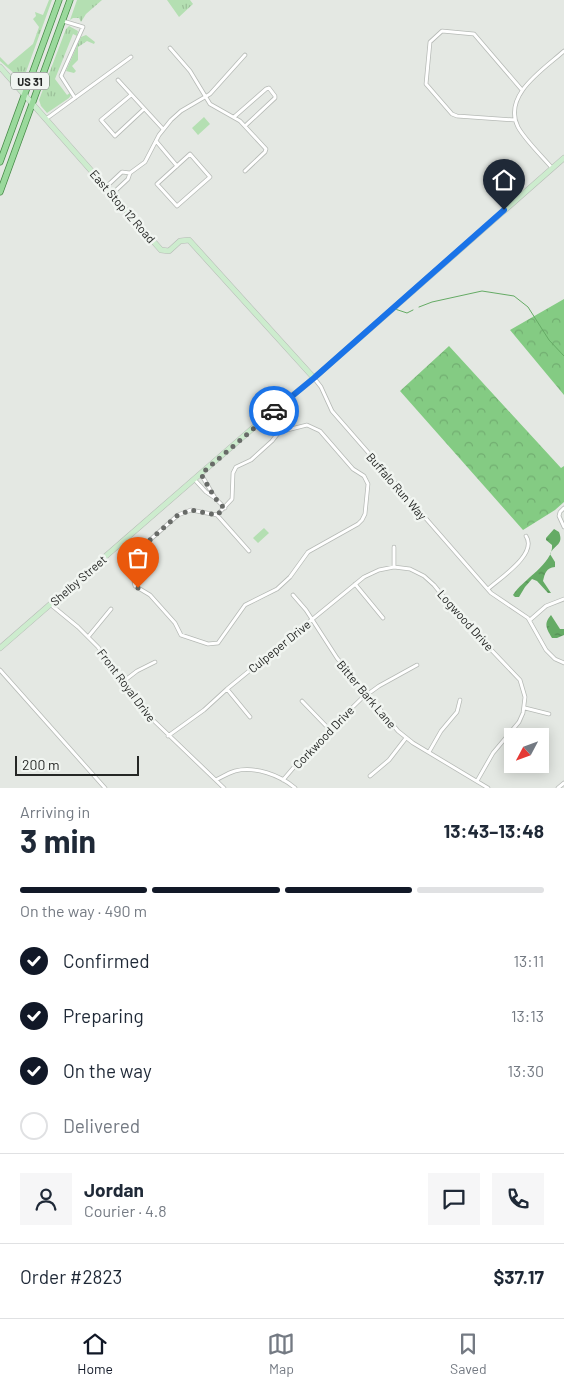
<!DOCTYPE html>
<html lang="en">
<head>
<meta charset="utf-8">
<style>
	body { margin:0; font-family:Barlow,sans-serif; background:#f6f6f7; color:#1f2937; height:100vh; display:flex; flex-direction:column; font-size:19px; white-space:nowrap }
	* { box-sizing:border-box; margin:0 }
	p { font-size:16px; color:#747a83 }
	.icon { flex:none; width:28px; height:28px; fill:none; stroke:currentColor; stroke-width:2; stroke-linecap:round; stroke-linejoin:round }
	.map { position:relative; height:788px; overflow:hidden }
	.side { display:flex; flex-direction:column; background:#fff; flex:1 }
	.side>* { flex:none }
	.needle { width:32px; rotate:229deg }
	.controls { position:absolute; left:504px; top:728px; display:grid; gap:10px }
	.controls a { display:grid; place-items:center; width:45px; height:45px; border-radius:0px; background:#fff; box-shadow:0 2px 12px #0003; font-size:25px }
	.scale { position:absolute; left:15px; bottom:12px; width:124px; box-sizing:border-box; padding-left:5px; border:2px solid #252725; border-top:0; font-size:14px; line-height:18px; white-space:nowrap; color:#252725; -webkit-text-stroke:4px #f1f5f1; paint-order:stroke }
	.pin { position:absolute; display:grid; place-items:center; width:42px; height:42px; color:#fff; margin:-51px -21px; border-radius:50% 50% 50% 0; rotate:-45deg; box-shadow:0 0 5px #0007 }
	.pin .icon { rotate:45deg }
	.courier { position:absolute; display:grid; place-items:center; width:50px; height:50px; margin:-25px; border:4px solid #1a73e8; border-radius:50%; background:#fff; color:#222; box-shadow:0 1px 6px #0007 }
	.summary em { font-style:normal; font-weight:700 }
	.summary div { display:flex; flex-direction:column-reverse }
	.summary { display:flex; align-items:center; justify-content:space-between; height:85px; padding:0 20px }
	h1 { font-size:32px; font-weight:700; line-height:38px }
	.bar { display:grid; grid-template-columns:repeat(4,1fr); gap:8px 5px; align-content:center; height:60px; padding:0 20px }
	.bar i { height:6px; border-radius:4px; background:#e0e1e3 }
	.bar .current { background:#111827 }
	.bar p { grid-column:span 4 }
	.line { display:flex; align-items:center; gap:12px; padding:0 20px; border-top:1px solid #e0e1e3 }
	.line div { flex:1 }
	.round { display:grid; place-items:center; flex:none; width:52px; height:52px; border-radius:0px; background:#f6f6f7 }
	ol { padding:0 20px; list-style:none }
	li { display:flex; align-items:center; gap:15px; height:55px }
	li p { margin-inline-start:auto }
	li .icon { padding:5px; border-radius:50%; background:#111827; color:#fff; stroke-width:4 }
	li:last-child { color:#747a83 }
	li i { width:28px; height:28px; border:2px solid #e0e1e3; border-radius:50% }
	.tab-bar { display:flex; justify-content:space-around; align-items:center; height:70px; border-top:1px solid #e0e1e3; background:#fff; font-size:14px; color:#747a83 }
	.tab-bar a { display:grid; justify-items:center; gap:2px }
	.tab-bar .current { color:#111827 }
	.map>svg:first-child { display:block }
	.grass { fill:url(#grass-tufts) }
	.forest { fill:url(#forest-crowns) }
	.pitch { fill:#b4dfb2 }
	.water { fill:url(#water-ripples) }
	.lines { fill:none; stroke-linecap:round; stroke-linejoin:round }
	.stream { stroke:#65ab65; stroke-width:1 }
	.street-casing { stroke:#b6bab6; stroke-width:4.5 }
	.secondary-casing { stroke:#b6bab6; stroke-width:6 }
	.primary-casing { stroke:#468a47; stroke-width:7 }
	.street { stroke:#fff; stroke-width:3 }
	.secondary { stroke:#cdecce; stroke-width:5 }
	.primary { stroke:#9ad99c; stroke-width:5.5 }
	.done { stroke:#686b68; stroke-width:5; stroke-dasharray:0 9 }
	.route { stroke:#1a73e8; stroke-width:6 }
	.labels { text-anchor:middle; dominant-baseline:central; stroke-width:5; stroke-linejoin:round; paint-order:stroke }
	.shield { fill:#f1f5f1; stroke:#626562; stroke-width:1 }
	.shield-label { font-size:11px; font-weight:bold; fill:#252725 }
	.street-label { font-size:12px; fill:#252725; stroke:#f1f5f1 }
</style>
</head>
<body>
<div class="map">
<svg width="564" height="788" viewBox="0 0 564 788">
	<defs>
		<pattern id="grass-tufts" width="24" height="20" patternUnits="userSpaceOnUse" patternTransform="scale(1.25)"><rect width="24" height="20" fill="#b4dfb2"/><path d="M3 7l-1-3M5 7V3M7 7l1-3M15 17l-1-3M17 17v-4M19 17l1-3" fill="none" stroke="#9bbf99"/></pattern>
		<pattern id="forest-crowns" width="20" height="18" patternUnits="userSpaceOnUse" patternTransform="scale(1.25)"><rect width="20" height="18" fill="#84cb83"/><path d="M2 6a3 3 0 1 1 6 0M12 15a3 3 0 1 1 6 0" fill="none" stroke="#72ae71"/></pattern>
		<pattern id="water-ripples" width="26" height="14" patternUnits="userSpaceOnUse" patternTransform="scale(1.25)"><rect width="26" height="14" fill="#65ab65"/><path d="M2 4q2-2 4 0t4 0M15 11q2-2 4 0t4 0" fill="none" stroke="#538b53"/></pattern>
	</defs>
	<rect width="100%" height="100%" fill="#e4e8e3"/>
	<path class="grass" d="M49,0H52L26,72L22,75L17,76L0,61V57L8,65L33,44L39,27L33,19L36,16L35,12L43,15Z
		M77,0H102L86,14L81,22L79,18H73L70,20Z
		M167,0H190L193,4L179,17Z
		M69,26L78,31L77,36L73,34L55,79L67,95L70,93L71,95L69,98L47,113L41,106L39,100L66,29Z
		M86,35L95,42L94,44L87,41L78,47V60L72,66L76,71L74,73L66,71L81,37Z"/>
	<path class="forest" d="M564,299V395L510,330Z
		M449,346L561,468L564,466V502L555,510L523,530L400,391Z"/>
	<path class="pitch" d="M204,117L210,124L198,135L192,128Z
		M264,528L269,533L258,543L253,538Z"/>
	<path class="water" d="M554,529L559,532C564,545 555,544 550,554L555,562V567C546,568 545,573 543,581L551,593H548L537,581L532,579L525,587L519,597H515L513,595C522,580 554,563 552,545L546,540V538Z
		M551,615L560,629H564V635L557,638H552C547,629 543,624 551,615Z"/>
	<g class="lines">
		<path class="stream" d="M419,307L432,302L482,291L514,296L528,307L549,340L564,356
			M395,309L407,313L413,310"/>
		<defs>
			<path id="street" d="M63,21L83,27L61,76L75,98
				M170,48L190,71L210,104L240,121L266,149L265,152L245,171
				M118,80L163,129
				M131,95L101,120L115,136L144,109
				M234,117L266,89L269,88L275,96V98L245,126
				M46,119L131,57
				M515,120L457,116L452,114L426,84L430,42L442,31L474,34L522,90
				M156,141L177,166
				M190,154L210,177L177,206L157,184Z
				M552,168C542,156 525,140 518,127C502,95 544,69 564,51
				M106,187L122,172L130,173
				M112,194L128,179L130,173L145,162L159,135L171,120L181,111L210,94L245,55
				M314,378L321,387L332,411L491,593L528,618L546,650L555,659L564,663
				M307,425L320,431L353,469L364,476L368,484L365,514L362,520L358,524L308,552L290,577L277,589L245,605L218,643L208,644L181,635L175,623L150,595L135,586L134,582L142,547L178,515L191,510L217,515L232,499L233,473L236,467L251,460L272,441L279,432Z
				M194,479L206,492L215,498L201,474
				M215,498L225,508
				M564,508L560,512L559,516L564,527
				M217,515L249,551
				M394,567V547
				M355,584L383,618
				M488,589C500,578 538,554 526,536
				M293,595L306,610L337,658L398,731L413,743L488,788
				M50,604L78,627L98,647L151,718L224,788
				M530,620L546,606L564,599
				M88,637L111,609
				M0,670L105,788
				M124,681L137,671L155,662
				M227,689L250,717
				M302,701L329,729
				M525,708L549,714
				M168,736L204,710L227,689L364,577L379,570L394,567L410,569L424,576L434,585L459,616L520,680L525,697L523,713L519,722L493,753L477,781
				M429,752L441,731L457,712L460,700
				M370,776L389,760L406,738
				M216,780C222,777 228,773 235,771C255,766 280,775 295,788
				M283,780L306,753L361,699L379,686L417,665
				M558,788L564,783"/>
			<path id="secondary" d="M0,67L161,250L169,251L180,241L189,240L314,378
				M0,648L253,428L314,378L564,158"/>
			<path id="primary" d="M0,162L59,0
				M0,192L70,0"/>
		</defs>
		<use href="#street" class="street-casing"/>
		<use href="#secondary" class="secondary-casing"/>
		<use href="#primary" class="primary-casing"/>
		<use href="#street" class="street"/>
		<use href="#secondary" class="secondary"/>
		<use href="#primary" class="primary"/>
	</g>
	<g class="lines">
		<path class="done" d="M138,588L134,582L142,547L178,515L191,510L217,515L224,508L215,498L201,474L274,411"/>
		<path class="route" d="M274,411L314,378L504,210"/>
	</g>
	<g class="labels">
		<rect class="shield" x="11" y="72.5" width="38" height="17" rx="4"/>
		<g class="shield-label">
			<text x="30" y="81">US 31</text>
		</g>
		<g class="street-label">
			<text transform="translate(123 206) rotate(49)">East Stop 12 Road</text>
			<text transform="translate(397 486) rotate(49)">Buffalo Run Way</text>
			<text transform="translate(78 580) rotate(-41)">Shelby Street</text>
			<text transform="translate(466 620) rotate(48)">Logwood Drive</text>
			<text transform="translate(279 646) rotate(-39)">Culpeper Drive</text>
			<text transform="translate(127 685) rotate(53)">Front Royal Drive</text>
			<text transform="translate(367 694) rotate(50)">Bitter Bark Lane</text>
			<text transform="translate(323 737) rotate(-46)">Corkwood Drive</text>
		</g>
	</g>
</svg>
<div class="controls">
<a><svg class="needle" viewBox="-14 -14 28 28"><path d="M0-13l5 13h-10z" fill="#e53935"/><path d="M0 13l5-13h-10z" fill="#747a83"/></svg></a>
</div>
<div class="scale">200 m</div>
<div class="pin" style="left:138px;top:588px;background:#ea580c"><svg class="icon" aria-label="bag" viewBox="0 0 24 24"><path d="M5 8h14l-1 12H6zM9 8a3 3 0 0 1 6 0"/></svg></div>
<div class="pin" style="left:504px;top:210px;background:#1f2937"><svg class="icon" aria-label="home" viewBox="0 0 24 24"><path d="M3 11l9-7 9 7M6 9v11h12V9"/></svg></div>
<div class="courier" style="left:274px;top:411px"><svg class="icon" aria-label="car" viewBox="0 0 24 24"><path d="M5 17H2v-5l4-1 3-4h7l3 4 3 1v5h-3M9 17h6M6 11h13"/><circle cx="7" cy="17" r="2"/><circle cx="17" cy="17" r="2"/></svg></div>
</div>
<section class="side">
<div class="summary"><div><h1>3 min</h1><p>Arriving in</p></div><em>13:43–13:48</em></div>
<div class="bar"><i class="current"></i><i class="current"></i><i class="current"></i><i></i><p>On the way · 490 m</p></div>
<ol>
<li><svg class="icon" aria-label="check" viewBox="0 0 24 24"><path d="M5 12l5 5 9-10"/></svg>Confirmed<p>13:11</p></li>
<li><svg class="icon" aria-label="check" viewBox="0 0 24 24"><path d="M5 12l5 5 9-10"/></svg>Preparing<p>13:13</p></li>
<li><svg class="icon" aria-label="check" viewBox="0 0 24 24"><path d="M5 12l5 5 9-10"/></svg>On the way<p>13:30</p></li>
<li><i></i>Delivered</li>
</ol>
<div class="line" style="height:90px"><a class="round"><svg class="icon" aria-label="person" viewBox="0 0 24 24"><circle cx="12" cy="8" r="4"/><path d="M4 21q1-7 8-7t8 7"/></svg></a><div><b>Jordan</b><p>Courier · 4.8</p></div><a class="round"><svg class="icon" aria-label="chat" viewBox="0 0 24 24"><path d="M4 5h16v11H9l-5 4z"/></svg></a><a class="round"><svg class="icon" aria-label="phone" viewBox="0 0 24 24"><path d="M5 4h4l2 5-3 2q2 4 5 5l2-3 5 2v4C11 20 4 13 5 4z"/></svg></a></div>
<div class="line" style="height:65px"><div>Order #2823</div><b>$37.17</b></div>
</section>
<nav class="tab-bar">
<a class="current"><svg class="icon" aria-label="home" viewBox="0 0 24 24"><path d="M3 11l9-7 9 7M6 9v11h12V9"/></svg>Home</a>
<a><svg class="icon" aria-label="map" viewBox="0 0 24 24"><path d="M3 6l6-2 6 2 6-2v14l-6 2-6-2-6 2zM9 4v14M15 6v14"/></svg>Map</a>
<a><svg class="icon" aria-label="saved" viewBox="0 0 24 24"><path d="M7 4h10v16l-5-4-5 4z"/></svg>Saved</a>
</nav>
</body>
</html>
